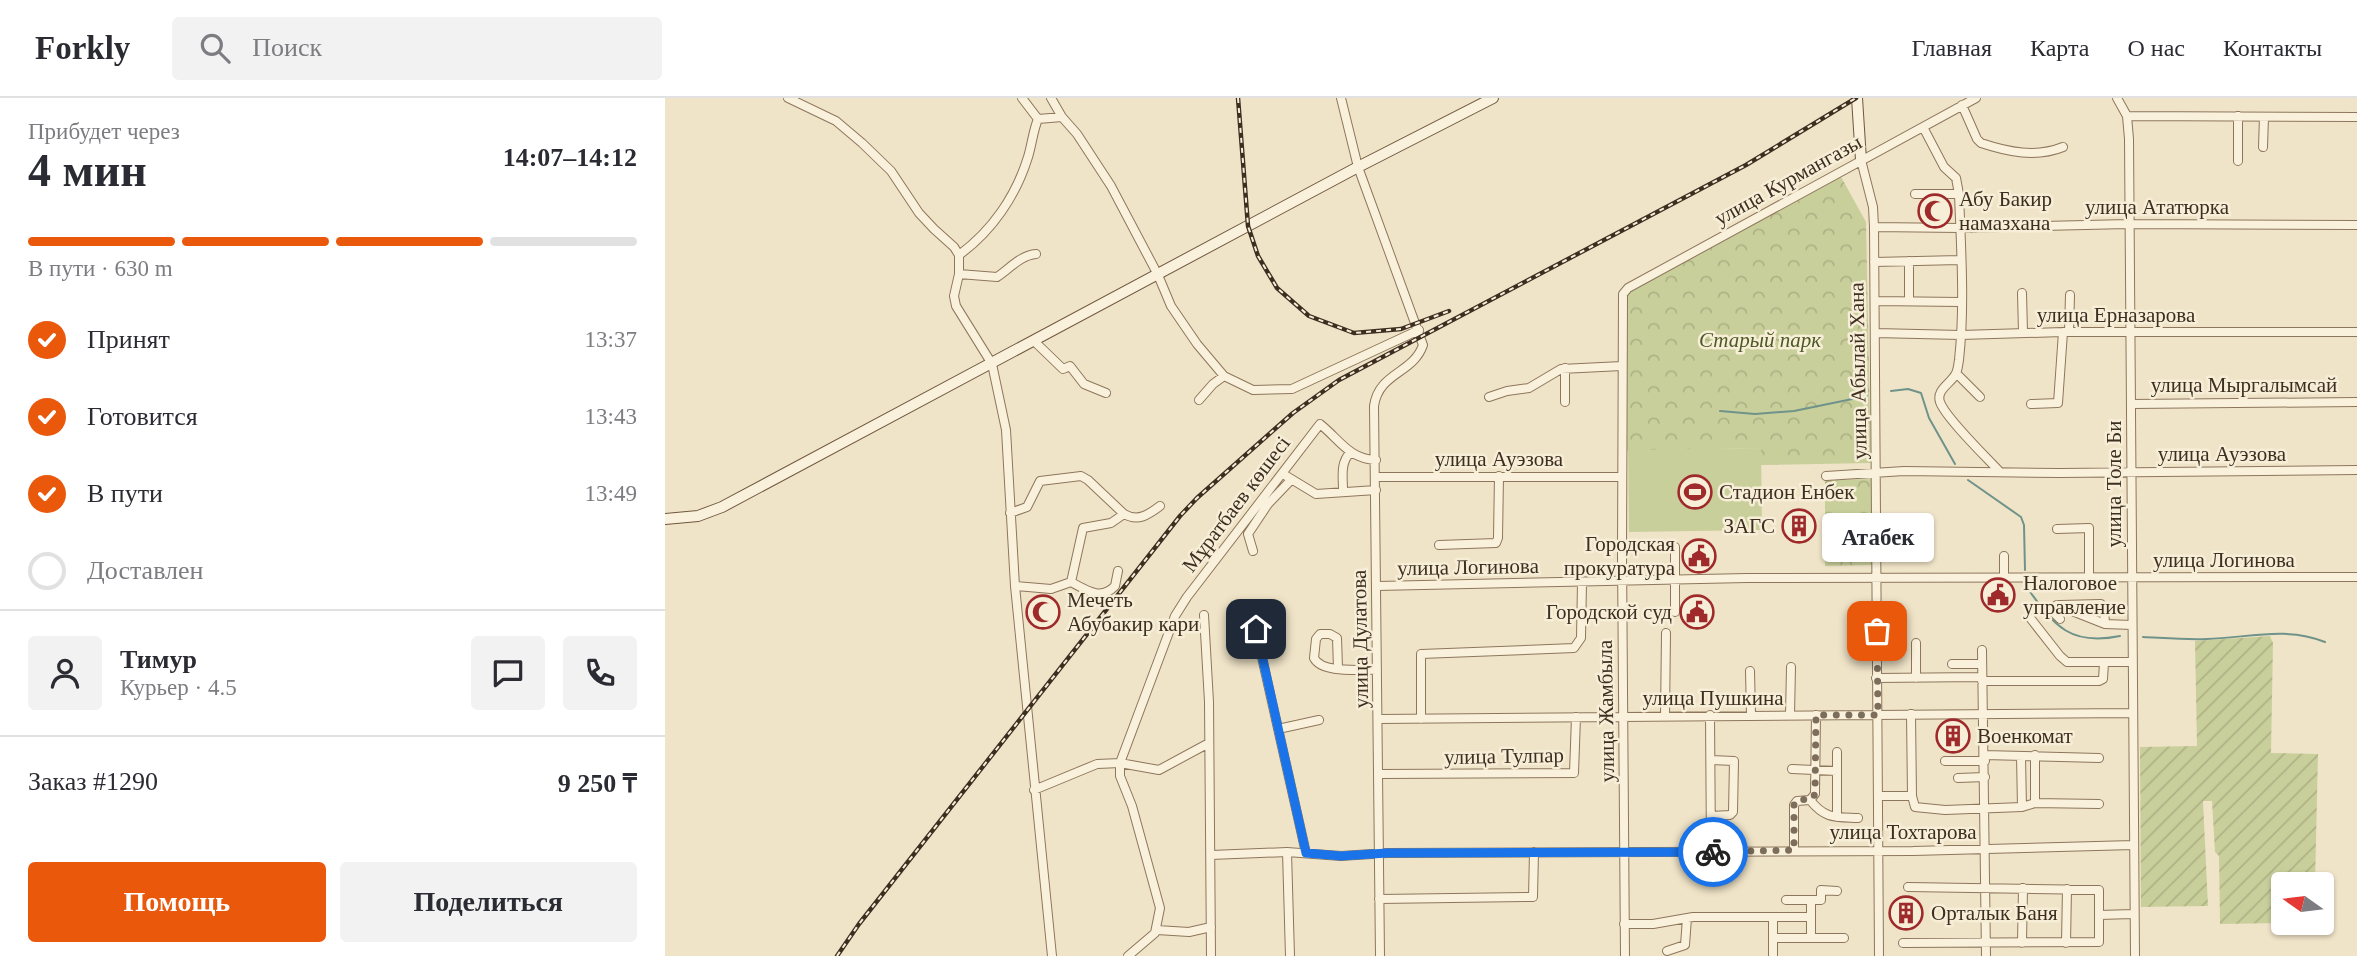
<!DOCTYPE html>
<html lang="ru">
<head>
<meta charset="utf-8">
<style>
	body { margin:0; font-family:Georgia,serif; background:#f2f2f3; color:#2b2b33; height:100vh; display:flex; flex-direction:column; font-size:26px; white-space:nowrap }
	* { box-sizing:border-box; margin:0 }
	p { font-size:23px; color:#7c7c81 }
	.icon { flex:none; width:38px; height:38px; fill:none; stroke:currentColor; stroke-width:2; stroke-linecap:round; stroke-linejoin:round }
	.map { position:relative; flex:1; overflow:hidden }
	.side { display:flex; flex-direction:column; background:#fff; width:665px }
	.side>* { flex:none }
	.needle { width:46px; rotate:284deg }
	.fabs { position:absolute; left:1606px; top:774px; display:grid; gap:14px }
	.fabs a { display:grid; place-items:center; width:63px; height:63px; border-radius:7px; background:#fff; box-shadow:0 2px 5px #0004; font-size:35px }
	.pin { position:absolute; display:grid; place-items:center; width:60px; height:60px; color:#fff; margin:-30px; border-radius:14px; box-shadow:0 4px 10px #0006 }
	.courier { position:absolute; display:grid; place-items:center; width:70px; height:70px; margin:-35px; border:5px solid #1a73e8; border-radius:50%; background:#fff; color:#222; box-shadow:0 2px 9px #0007 }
	.bubble { position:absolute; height:49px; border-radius:7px; background:#fff; box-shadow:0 2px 5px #0004; font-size:23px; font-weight:700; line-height:49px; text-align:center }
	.head em { font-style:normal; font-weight:700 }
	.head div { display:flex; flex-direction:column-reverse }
	.head { display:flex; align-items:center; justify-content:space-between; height:119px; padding:0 28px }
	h1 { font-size:46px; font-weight:700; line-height:52px }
	.bar { display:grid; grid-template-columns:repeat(4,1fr); gap:10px 7px; align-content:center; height:84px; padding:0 28px }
	.bar i { height:9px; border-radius:5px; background:#e1e1e2 }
	.bar .on { background:#ea580c }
	.bar p { grid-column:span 4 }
	.line { display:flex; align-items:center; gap:18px; padding:0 28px; border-top:2px solid #e1e1e2 }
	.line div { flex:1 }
	.round { display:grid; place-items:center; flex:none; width:74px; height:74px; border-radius:7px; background:#f2f2f3 }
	ol { padding:0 28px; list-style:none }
	li { display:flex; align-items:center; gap:21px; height:77px }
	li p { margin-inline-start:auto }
	li .icon { padding:7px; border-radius:50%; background:#ea580c; color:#fff; stroke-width:4 }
	li:last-child { color:#7c7c81 }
	li i { width:38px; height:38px; border:4px solid #e1e1e2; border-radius:50% }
	.action { display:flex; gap:14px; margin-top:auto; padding:14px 28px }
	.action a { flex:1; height:80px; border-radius:7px; background:#ea580c; color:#fff; font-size:28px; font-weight:700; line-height:80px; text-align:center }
	.action a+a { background:#f2f2f3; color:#2b2b33 }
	header { display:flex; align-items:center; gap:42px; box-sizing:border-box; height:98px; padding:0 35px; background:#fff; border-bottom:2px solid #e1e1e2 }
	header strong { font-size:33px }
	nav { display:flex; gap:38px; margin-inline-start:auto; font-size:24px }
	.search { width:490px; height:63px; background:#f2f2f3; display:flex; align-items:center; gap:18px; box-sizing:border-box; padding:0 24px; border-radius:7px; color:#7c7c81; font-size:26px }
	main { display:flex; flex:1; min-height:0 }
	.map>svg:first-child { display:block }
	.park { fill:url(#park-crowns) }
	.garden { fill:url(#garden-furrows) }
	.pitch { fill:#c9cf9b }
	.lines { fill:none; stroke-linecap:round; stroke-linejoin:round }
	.stream { stroke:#6f938a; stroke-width:2 }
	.street-casing { stroke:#8d765c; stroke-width:10 }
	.secondary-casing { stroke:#6f573f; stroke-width:12 }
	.street { stroke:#faf1dc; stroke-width:8 }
	.secondary { stroke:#faf1dc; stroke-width:10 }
	.rail-casing { stroke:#3d2e20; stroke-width:4.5 }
	.rail { stroke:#f7eed8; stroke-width:2; stroke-dasharray:5; stroke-linecap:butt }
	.done { stroke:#7c6e5b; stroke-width:7; stroke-dasharray:0 12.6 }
	.route { stroke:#1a73e8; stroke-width:9 }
	.labels { text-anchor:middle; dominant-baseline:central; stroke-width:5; stroke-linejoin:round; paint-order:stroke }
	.street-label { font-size:21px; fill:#3d2e20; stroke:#f7eed8 }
	.poi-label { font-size:21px; fill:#3d2e20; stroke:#f7eed8; text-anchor:start }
	.park-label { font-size:21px; font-style:italic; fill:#4d5a26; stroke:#f7eed8 }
</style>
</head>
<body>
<header>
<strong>Forkly</strong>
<div class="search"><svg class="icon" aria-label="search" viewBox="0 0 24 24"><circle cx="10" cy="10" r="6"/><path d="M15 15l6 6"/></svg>Поиск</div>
<nav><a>Главная</a><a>Карта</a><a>О нас</a><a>Контакты</a></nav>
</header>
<main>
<section class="side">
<div class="head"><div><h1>4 мин</h1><p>Прибудет через</p></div><em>14:07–14:12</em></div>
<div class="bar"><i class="on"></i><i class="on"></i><i class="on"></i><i></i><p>В пути · 630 m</p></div>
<ol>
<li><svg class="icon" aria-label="check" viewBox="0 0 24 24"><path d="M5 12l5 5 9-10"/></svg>Принят<p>13:37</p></li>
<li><svg class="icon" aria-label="check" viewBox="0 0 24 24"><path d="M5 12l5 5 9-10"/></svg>Готовится<p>13:43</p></li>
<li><svg class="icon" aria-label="check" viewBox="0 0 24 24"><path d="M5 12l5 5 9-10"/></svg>В пути<p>13:49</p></li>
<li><i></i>Доставлен</li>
</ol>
<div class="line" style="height:126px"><a class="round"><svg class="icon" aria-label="person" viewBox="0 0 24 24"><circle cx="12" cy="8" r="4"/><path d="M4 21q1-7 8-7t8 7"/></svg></a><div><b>Тимур</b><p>Курьер · 4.5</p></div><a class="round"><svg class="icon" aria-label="chat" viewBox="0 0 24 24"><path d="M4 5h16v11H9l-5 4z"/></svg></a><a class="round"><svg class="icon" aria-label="phone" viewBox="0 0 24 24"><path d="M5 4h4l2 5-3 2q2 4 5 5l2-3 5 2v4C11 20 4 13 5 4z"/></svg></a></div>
<div class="line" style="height:91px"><div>Заказ #1290</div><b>9 250 ₸</b></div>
<div class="action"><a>Помощь</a><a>Поделиться</a></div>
</section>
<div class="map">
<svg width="1692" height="858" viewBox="0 0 1692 858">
	<defs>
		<pattern id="park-crowns" width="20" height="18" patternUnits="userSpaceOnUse" patternTransform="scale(1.75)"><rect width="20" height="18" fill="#c9cf9b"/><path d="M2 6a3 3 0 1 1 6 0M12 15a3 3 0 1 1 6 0" fill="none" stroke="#aeb285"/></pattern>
		<pattern id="garden-furrows" width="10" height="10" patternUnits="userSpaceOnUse" patternTransform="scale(1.75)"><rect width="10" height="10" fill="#c9cf9b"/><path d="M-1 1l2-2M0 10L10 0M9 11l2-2" fill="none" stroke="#aeb285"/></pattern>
	</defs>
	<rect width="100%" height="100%" fill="#f0e4c8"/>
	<path class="park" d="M1175,77L1201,124L1206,365L1096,367L1095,350L959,353L961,194Z
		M1206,381L1207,467L1160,468V382Z"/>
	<path class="garden" d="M1605,538L1608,545L1606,655L1653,656L1650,786H1619V815L1614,816V825L1555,826L1554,758L1550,754L1547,703H1538L1543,808L1476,809L1475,649L1532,648L1530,543Z"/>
	<path class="pitch" d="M1096,350L1097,432L964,434L963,352Z"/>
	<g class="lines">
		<path class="stream" d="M1226,293L1243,291L1256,295L1264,320L1290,366
			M1055,313L1090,316L1129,313L1202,298
			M1303,382L1356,419L1359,427L1360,472
			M1363,491C1390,529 1406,548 1455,538
			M1478,539C1499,540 1521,542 1542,541C1582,540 1621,528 1660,544"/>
		<defs>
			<path id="street" d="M123,0L171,23L197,45L226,73L254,115L269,131L289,149L294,157V176L289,198L291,208L327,266L341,332L350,488L387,858
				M357,0L373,21
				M386,0L397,19L412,36L446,88L493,177L506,208L532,246L559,278L588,292L627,291L754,232
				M676,0L693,69L758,247C748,276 714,274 709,308L715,858
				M1452,0L1462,18L1464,41L1470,858
				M1297,7L1312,41L1316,45C1343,54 1371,60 1398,49
				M1462,18L1692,19
				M373,21L397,19
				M1258,29L1279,69L1291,80L1294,96C1296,151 1300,208 1294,262C1293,267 1293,273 1290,277C1285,286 1271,292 1275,304C1280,319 1321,359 1334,373
				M1598,49L1599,19
				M1196,62L1208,109L1209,129L1214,858
				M1573,63V18
				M1250,96H1294
				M1209,129L1295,130L1463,126L1692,127
				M294,157C327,133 351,98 363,59C367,46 368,33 373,21
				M1244,163V202
				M1209,164L1295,162
				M294,176L332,179C344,171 356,157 371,156
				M1357,195L1358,234
				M1210,203L1296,204
				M1404,234L1405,197
				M1210,235L1296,237L1398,234H1692
				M370,244L398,271L405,268L419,286L441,295
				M1292,276L1315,299
				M824,299L842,293L864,290L896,271L957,268
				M534,302L548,286L559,278
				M900,304V270
				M1366,306L1393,305L1398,234
				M1466,306L1692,304
				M618,376L651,396L711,392
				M1161,378L1239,373L1395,375L1692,372
				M711,379H957
				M678,392C678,379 675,365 685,355
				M345,415L362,409L375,383L416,378L423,382L459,416C473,424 483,417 495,408
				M1392,431L1424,430V479
				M774,447L831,445L833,440L834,378
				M588,453L583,436L603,406L625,383
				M1339,480V458
				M406,484C421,492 436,503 450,488L453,473
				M350,488L386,491L406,484L418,430L446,425L459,416
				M712,488L1082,480L1692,479
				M585,506L641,755
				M1392,507L1440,526L1467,527
				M1392,507L1389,509V515L1395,521
				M1395,507L1436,506L1439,510L1440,526
				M1010,514V449
				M539,517L544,604L546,858
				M1366,521L1395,558L1402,564H1467
				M1251,545V580
				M1317,552L1321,858
				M1287,566H1317
				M673,570L672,540L665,536H655L651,541L649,560C657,576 696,571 712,572
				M1085,573L1086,617
				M1211,580L1317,579
				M1317,583H1434L1438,581L1439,565
				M1246,616L1247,698L1250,709L1280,712L1357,709L1370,705L1434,706
				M1045,617L1046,754
				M1125,617L1126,569
				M1000,618L1001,535
				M714,621L1467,615
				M756,621V556L909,550L916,540L917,485
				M613,631L654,622
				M1319,657L1434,660
				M1370,657V705
				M1356,658L1357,709
				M1046,662L1069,663L1068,714L1065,717L1046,718
				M1280,663H1320
				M1127,671L1172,673
				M714,676L909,675L911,619
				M1293,680L1320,679
				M369,692L432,666L455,665L494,672L544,645
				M1213,698H1247
				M1145,702L1150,696L1151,617
				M1145,702C1160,721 1170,719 1193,720
				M1172,719V654
				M1129,752V707L1132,703L1145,702
				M622,754L625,858
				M546,757L622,754L676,758L722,755L1248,753L1468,747
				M714,801L868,799L869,754
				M1121,802H1156V792L1172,793
				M1434,817L1468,816
				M959,826H988L1028,819H1146
				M492,832L524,834L546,829
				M1108,840H1179
				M1146,840V802
				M1238,845L1434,844V792L1243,789
				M1357,845L1358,790
				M1401,845L1402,791
				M1002,853L1020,847L1022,820
				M463,858L490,835L495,810L467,708L455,678V665L510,518L522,499L655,326C675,342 684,361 711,362
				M960,858L957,458L958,196L963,190L1311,0
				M1108,858V819"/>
			<path id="secondary" d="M1192,0L1196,62
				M0,421L33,418L57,409L693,69L828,0"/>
		</defs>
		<use href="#street" class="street-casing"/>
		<use href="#secondary" class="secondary-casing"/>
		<use href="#street" class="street"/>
		<use href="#secondary" class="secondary"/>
		<defs>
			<path id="rail" d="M573,0L583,128L593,158L612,190L644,218L689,235L736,231L784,213
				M172,858L194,826L515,418L532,400L628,315L674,282L1081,67L1191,0"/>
		</defs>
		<use href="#rail" class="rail-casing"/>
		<use href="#rail" class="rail"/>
	</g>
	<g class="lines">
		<path class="done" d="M1048,754L1129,752V707L1132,702L1147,701L1150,696L1151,617H1213L1212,533"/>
		<path class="route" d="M591,531L641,755L676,758L722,755L1048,754"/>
	</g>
	<defs>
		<symbol id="mosque-ring" viewBox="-11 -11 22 22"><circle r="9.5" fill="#f7eed8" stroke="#9e2a2b" stroke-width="1.5"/><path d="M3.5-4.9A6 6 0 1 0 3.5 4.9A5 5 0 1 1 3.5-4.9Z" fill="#9e2a2b"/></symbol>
		<symbol id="stadium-ring" viewBox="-11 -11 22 22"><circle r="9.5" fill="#f7eed8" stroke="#9e2a2b" stroke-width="1.5"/><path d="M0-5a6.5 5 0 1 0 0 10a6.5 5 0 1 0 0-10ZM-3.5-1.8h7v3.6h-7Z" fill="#9e2a2b"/></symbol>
		<symbol id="building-ring" viewBox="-11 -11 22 22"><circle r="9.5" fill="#f7eed8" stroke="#9e2a2b" stroke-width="1.5"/><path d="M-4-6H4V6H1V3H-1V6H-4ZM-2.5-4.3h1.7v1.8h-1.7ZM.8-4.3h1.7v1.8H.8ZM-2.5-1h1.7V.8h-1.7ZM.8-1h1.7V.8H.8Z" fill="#9e2a2b"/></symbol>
		<symbol id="civic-ring" viewBox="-11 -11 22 22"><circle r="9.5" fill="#f7eed8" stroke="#9e2a2b" stroke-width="1.5"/><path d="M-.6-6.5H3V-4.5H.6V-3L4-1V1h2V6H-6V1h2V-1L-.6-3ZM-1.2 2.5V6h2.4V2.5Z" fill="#9e2a2b"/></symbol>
	</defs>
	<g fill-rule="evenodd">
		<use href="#mosque-ring" x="1251" y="94" width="38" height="38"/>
		<use href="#stadium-ring" x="1011" y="375" width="38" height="38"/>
		<use href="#building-ring" x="1115" y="409" width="38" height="38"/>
		<use href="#civic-ring" x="1015" y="439" width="38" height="38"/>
		<use href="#civic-ring" x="1314" y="478" width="38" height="38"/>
		<use href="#mosque-ring" x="359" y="495" width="38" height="38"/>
		<use href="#civic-ring" x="1013" y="495" width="38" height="38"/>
		<use href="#building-ring" x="1269" y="619" width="38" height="38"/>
		<use href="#building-ring" x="1222" y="796" width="38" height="38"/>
	</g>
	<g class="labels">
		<g class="street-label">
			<text transform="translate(1123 82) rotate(-29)">улица Курмангазы</text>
			<text x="1492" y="109">улица Ататюрка</text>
			<text x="1451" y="217">улица Ерназарова</text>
			<text transform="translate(1193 273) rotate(-91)">улица Абылай Хана</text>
			<text x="1579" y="287">улица Мыргалымсай</text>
			<text x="1557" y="356">улица Ауэзова</text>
			<text x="834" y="361">улица Ауэзова</text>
			<text transform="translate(1449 386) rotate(-90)">улица Толе Би</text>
			<text transform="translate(571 406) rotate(-53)">Мұратбаев көшесі</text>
			<text x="1559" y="462">улица Логинова</text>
			<text transform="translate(803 469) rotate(-1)">улица Логинова</text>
			<text transform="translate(695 541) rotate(-91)">улица Дулатова</text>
			<text x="1048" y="600">улица Пушкина</text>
			<text transform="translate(941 613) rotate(-91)">улица Жамбыла</text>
			<text transform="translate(839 658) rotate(-1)">улица Тулпар</text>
			<text x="1238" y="734">улица Тохтарова</text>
		</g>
		<g class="poi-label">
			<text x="1294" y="101">Абу Бакир<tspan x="1294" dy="24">намазхана</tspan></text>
			<text x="1054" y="394">Стадион Енбек</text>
			<text x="1110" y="428" text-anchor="end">ЗАГС</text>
			<text x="1010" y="446" text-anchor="end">Городская<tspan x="1010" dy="24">прокуратура</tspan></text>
			<text x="1358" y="485">Налоговое<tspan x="1358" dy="24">управление</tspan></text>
			<text x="402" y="502">Мечеть<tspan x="402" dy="24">Абубакир кари</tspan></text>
			<text x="1007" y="514" text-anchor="end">Городской суд</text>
			<text x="1312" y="638">Военкомат</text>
			<text x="1266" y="815">Орталык Баня</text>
		</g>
		<g class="park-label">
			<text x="1095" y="242">Старый парк</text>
		</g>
	</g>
</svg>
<div class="fabs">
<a><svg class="needle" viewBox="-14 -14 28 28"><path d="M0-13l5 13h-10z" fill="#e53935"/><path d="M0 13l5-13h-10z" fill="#7c7c81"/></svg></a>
</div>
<div class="pin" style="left:1212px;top:533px;background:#ea580c"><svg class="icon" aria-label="bag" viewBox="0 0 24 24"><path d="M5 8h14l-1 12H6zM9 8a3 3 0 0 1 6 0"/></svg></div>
<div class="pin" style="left:591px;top:531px;background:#1f2937"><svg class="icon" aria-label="home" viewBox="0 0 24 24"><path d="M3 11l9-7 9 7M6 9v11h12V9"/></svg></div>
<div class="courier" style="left:1048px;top:754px"><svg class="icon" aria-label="bike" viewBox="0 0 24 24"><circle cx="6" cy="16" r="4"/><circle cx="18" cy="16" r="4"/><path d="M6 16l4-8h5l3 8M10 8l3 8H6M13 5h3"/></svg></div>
<div class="bubble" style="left:1157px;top:415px;width:112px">Атабек</div>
</div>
</main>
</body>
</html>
